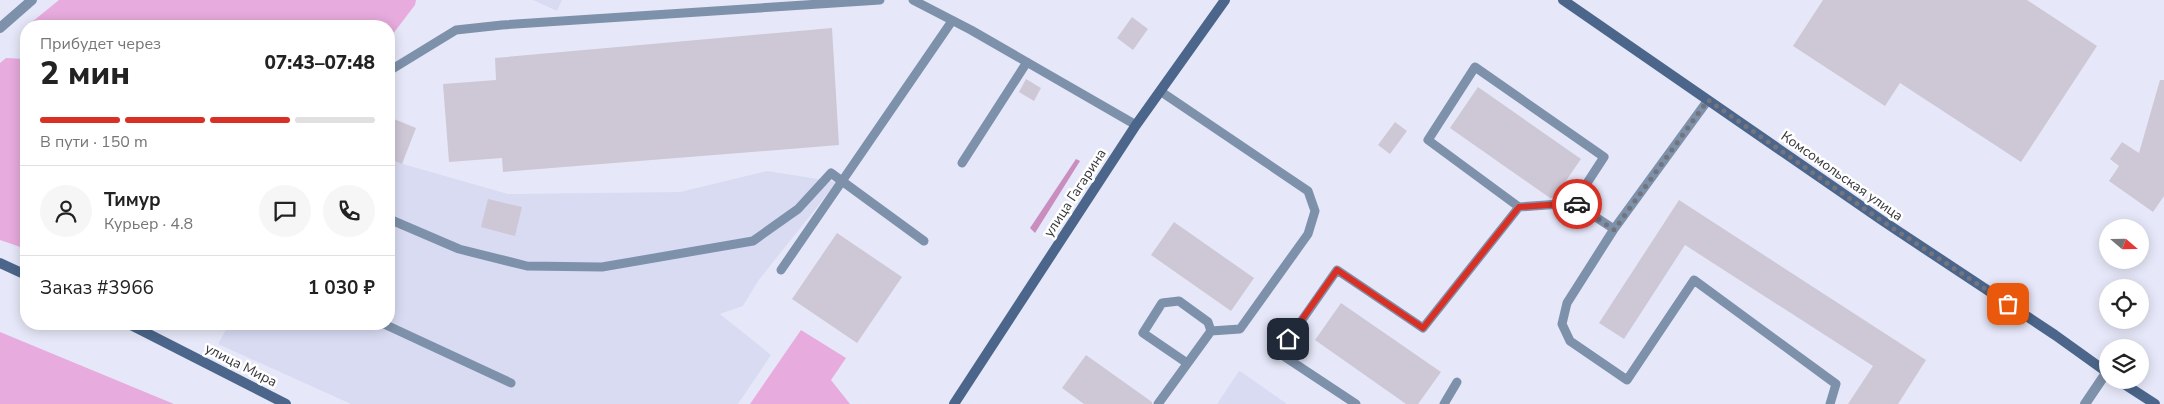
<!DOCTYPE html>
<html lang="ru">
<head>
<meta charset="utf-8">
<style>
	body { margin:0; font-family:"Nunito Sans",sans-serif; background:#f6f6f6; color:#222; height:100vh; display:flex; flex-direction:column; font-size:19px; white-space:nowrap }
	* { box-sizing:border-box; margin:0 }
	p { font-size:16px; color:#767676 }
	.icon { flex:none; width:28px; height:28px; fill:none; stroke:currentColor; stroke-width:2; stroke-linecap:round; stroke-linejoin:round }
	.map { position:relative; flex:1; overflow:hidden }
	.details { position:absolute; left:20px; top:20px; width:375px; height:310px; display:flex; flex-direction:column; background:#fff; border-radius:20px; box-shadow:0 2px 12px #0003 }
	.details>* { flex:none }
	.needle { width:32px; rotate:110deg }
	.controls { position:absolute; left:2099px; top:219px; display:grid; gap:10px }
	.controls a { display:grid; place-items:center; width:50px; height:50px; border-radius:50%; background:#fff; box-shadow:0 2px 12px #0003; font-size:25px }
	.pin { position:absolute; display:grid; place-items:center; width:42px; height:42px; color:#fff; margin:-21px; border-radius:10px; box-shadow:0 2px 8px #0006 }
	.courier { position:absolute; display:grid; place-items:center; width:50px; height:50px; margin:-25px; border:4px solid #d93025; border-radius:50%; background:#fff; color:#222; box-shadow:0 1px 6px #0007 }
	.summary em { font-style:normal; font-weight:800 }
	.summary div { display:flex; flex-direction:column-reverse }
	.summary { display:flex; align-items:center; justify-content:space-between; height:85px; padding:0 20px }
	h1 { font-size:32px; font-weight:800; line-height:38px }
	.bar { display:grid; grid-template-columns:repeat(4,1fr); gap:8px 5px; align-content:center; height:60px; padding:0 20px }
	.bar i { height:6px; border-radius:4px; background:#e0e0e0 }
	.bar .active { background:#d93025 }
	.bar p { grid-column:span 4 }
	.line { display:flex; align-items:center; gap:12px; padding:0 20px; border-top:1px solid #e0e0e0 }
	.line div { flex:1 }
	.round { display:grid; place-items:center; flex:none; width:52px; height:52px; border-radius:26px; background:#f6f6f6 }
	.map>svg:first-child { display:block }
	.built { fill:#d9dbf3 }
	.green { fill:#e7abdd }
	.forest { fill:#c98dbf }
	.building { fill:#cec7d6 }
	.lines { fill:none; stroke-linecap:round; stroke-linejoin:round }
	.service { stroke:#7e91aa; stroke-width:9 }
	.minor { stroke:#7e91aa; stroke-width:10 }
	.tertiary { stroke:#7e91aa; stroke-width:10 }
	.secondary { stroke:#4b668a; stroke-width:10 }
	.done { stroke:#73747e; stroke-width:5; stroke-dasharray:0 9 }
	.route { stroke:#d93025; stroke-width:6 }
	.labels { text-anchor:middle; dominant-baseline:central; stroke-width:5; stroke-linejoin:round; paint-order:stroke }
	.street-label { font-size:14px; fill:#35363c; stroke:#fff }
</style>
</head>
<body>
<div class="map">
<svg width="2164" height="404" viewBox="0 0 2164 404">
	<rect width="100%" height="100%" fill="#e6e8f9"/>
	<path class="built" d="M533,0H562L557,11Z
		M389,160L508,194L680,192L767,171L837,182L758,281L743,306L720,314L771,355L738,404H351L218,344L229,324H389Z
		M1239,371H1240L1287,404H1217Z"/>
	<path class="green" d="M59,0H416L415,5L389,39V26H92L87,24L83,26H27Z
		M6,58L26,59V249L0,240V63Z
		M801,330L846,358L831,380L850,404H750Z
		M0,332L174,404H0Z"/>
	<path class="forest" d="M1076,159L1080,161L1035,233L1030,228Z"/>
	<path class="building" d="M1823,0H2027L2097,46L2021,162L1900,83L1885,106L1793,46Z
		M1132,17L1148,29L1133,50L1117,38Z
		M832,28L839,145L503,172L502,158L449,162L443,84L496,80L495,58Z
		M1026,79L1041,88L1034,101L1019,92Z
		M2160,80H2164V196L2153,212L2109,181L2119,166L2110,159L2122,142L2139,153Z
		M1478,87L1581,159L1554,198H1550L1450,128Z
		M389,117L416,128L402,164L389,159Z
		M1395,122L1407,131L1390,154L1378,145Z
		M488,199L522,207L515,236L481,227Z
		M1679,200L1926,360L1898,404H1848L1873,366L1685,245L1624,339L1599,323Z
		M1174,222L1254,278L1231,311L1151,255Z
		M837,233L902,277L857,343L792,299Z
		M1341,303L1441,372L1418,404H1406L1315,340Z
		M1086,355L1152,402V404H1084L1062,388Z"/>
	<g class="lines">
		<path class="service" d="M913,0L971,30L1136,125
			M389,71L456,30L502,25L880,0
			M1708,100L1614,229L1567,303L1562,324L1570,341L1627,380L1694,280L1836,384L1830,404
			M962,163L1027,62
			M1574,203L1604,157L1475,67L1428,140L1519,207L1574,203L1614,229
			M389,219L459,249L527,266L602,267L753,241L798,209L831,173L924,241
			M781,270L952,21
			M384,324L511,383
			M1187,363L1143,333L1162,303L1179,301L1208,322L1211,331
			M1158,404L1211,331L1240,329L1308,234L1315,211L1308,191L1160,91
			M1356,404L1279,353L1337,270L1423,328L1519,207
			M1444,404L1457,382"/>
		<path class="minor" d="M2085,404L2106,373"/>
		<path class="tertiary" d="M0,28L32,0"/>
		<path class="secondary" d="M1563,0L1883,221L2055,335L2108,373
			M0,263L26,275
			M129,324L286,404
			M2118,380L2155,404
			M954,404L1136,125L1225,0"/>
	</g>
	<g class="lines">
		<path class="done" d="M1577,204L1614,230L1708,100L1882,221L2008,304"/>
		<path class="route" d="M1288,339L1337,270L1423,328L1519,207L1574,203L1577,204"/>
	</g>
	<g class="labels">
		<g class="street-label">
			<text transform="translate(1842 176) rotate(35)">Комсомольская улица</text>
			<text transform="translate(1075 193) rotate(-57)">улица Гагарина</text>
			<text transform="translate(241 365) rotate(27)">улица Мира</text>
		</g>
	</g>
</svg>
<div class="controls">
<a><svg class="needle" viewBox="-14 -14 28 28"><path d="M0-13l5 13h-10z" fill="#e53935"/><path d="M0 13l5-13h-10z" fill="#767676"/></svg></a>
<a><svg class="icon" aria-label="locate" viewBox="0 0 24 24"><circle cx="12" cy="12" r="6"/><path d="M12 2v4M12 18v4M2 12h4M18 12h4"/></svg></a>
<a><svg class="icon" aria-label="layers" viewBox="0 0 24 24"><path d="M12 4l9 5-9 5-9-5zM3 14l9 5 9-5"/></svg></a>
</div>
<div class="pin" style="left:2008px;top:304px;background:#ea580c"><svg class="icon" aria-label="bag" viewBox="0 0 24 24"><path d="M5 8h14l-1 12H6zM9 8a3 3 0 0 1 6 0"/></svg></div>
<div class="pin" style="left:1288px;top:339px;background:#1f2937"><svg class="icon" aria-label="home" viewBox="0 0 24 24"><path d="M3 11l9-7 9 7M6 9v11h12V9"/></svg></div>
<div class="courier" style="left:1577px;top:204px"><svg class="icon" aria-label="car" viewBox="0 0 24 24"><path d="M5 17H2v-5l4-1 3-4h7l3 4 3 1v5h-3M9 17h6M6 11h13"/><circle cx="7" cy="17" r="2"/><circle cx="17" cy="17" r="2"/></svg></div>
<section class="details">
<div class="summary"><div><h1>2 мин</h1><p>Прибудет через</p></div><em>07:43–07:48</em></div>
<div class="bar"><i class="active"></i><i class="active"></i><i class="active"></i><i></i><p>В пути · 150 m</p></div>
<div class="line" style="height:90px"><a class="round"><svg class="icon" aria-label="person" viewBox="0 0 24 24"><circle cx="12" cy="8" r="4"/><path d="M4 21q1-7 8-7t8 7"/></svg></a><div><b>Тимур</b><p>Курьер · 4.8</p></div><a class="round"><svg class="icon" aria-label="chat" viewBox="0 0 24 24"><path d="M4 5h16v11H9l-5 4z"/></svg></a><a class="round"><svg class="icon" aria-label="phone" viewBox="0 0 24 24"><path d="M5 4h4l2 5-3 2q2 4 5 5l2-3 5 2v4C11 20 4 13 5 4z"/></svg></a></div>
<div class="line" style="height:65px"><div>Заказ #3966</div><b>1 030 ₽</b></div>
</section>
</div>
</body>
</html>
